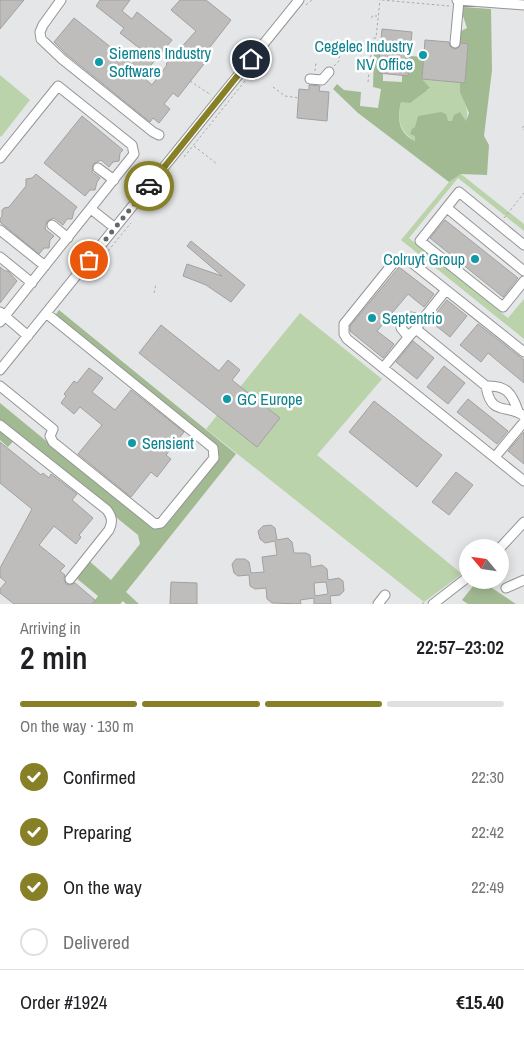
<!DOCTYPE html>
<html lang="en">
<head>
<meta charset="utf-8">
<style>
	body { margin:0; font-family:"Archivo Narrow",sans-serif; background:#f2f2f2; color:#202124; height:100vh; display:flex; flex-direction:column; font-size:19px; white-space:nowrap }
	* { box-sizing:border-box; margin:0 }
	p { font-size:16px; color:#757577 }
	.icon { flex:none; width:28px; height:28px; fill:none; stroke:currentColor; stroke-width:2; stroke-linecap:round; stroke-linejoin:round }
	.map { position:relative; height:604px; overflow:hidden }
	.drawer { display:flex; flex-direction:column; background:#fff; flex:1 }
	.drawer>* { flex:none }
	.needle { width:32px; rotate:299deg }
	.tools { position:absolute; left:459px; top:539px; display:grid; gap:10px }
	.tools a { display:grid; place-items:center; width:50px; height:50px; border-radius:50%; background:#fff; box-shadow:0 2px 12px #0003; font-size:25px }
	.pin { position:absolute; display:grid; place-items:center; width:42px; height:42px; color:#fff; margin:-21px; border:2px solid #fff; border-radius:50%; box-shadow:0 1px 5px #0007 }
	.courier { position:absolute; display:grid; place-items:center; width:50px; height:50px; margin:-25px; border:4px solid #878027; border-radius:50%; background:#fff; color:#222; box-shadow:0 1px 6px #0007 }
	.head em { font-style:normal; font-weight:600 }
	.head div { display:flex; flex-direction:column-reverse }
	.head { display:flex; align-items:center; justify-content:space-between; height:85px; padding:0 20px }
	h1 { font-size:32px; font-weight:600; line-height:38px }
	.bar { display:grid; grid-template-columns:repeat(4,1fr); gap:8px 5px; align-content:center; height:60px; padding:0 20px }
	.bar i { height:6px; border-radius:4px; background:#e0e0e0 }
	.bar .current { background:#878027 }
	.bar p { grid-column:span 4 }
	.line { display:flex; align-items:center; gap:12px; padding:0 20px; border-top:1px solid #e0e0e0 }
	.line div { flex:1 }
	ol { padding:0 20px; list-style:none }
	li { display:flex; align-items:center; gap:15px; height:55px }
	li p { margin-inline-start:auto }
	li .icon { padding:5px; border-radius:50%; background:#878027; color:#fff; stroke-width:4 }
	li:last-child { color:#757577 }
	li i { width:28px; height:28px; border:2px solid #e0e0e0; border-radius:50% }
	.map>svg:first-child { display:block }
	.green { fill:#bbd3ab }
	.forest { fill:#a2ba92 }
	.building { fill:#bfbdbc; stroke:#a2a1a0; fill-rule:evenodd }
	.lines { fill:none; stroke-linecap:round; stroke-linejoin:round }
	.minor-casing { stroke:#949597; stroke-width:11 }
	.path { stroke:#a8a9aa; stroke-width:1; stroke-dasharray:2.5 2.5; stroke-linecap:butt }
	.minor { stroke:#fff; stroke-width:9 }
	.done { stroke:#666768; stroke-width:5; stroke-dasharray:0 9 }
	.route { stroke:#878027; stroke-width:6 }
	.culture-dot { fill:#0f9aa8; stroke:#fff; stroke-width:2 }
	.labels { text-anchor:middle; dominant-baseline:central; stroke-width:5; stroke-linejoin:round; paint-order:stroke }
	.culture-label { font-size:16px; fill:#0d838f; stroke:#fff; text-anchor:start }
</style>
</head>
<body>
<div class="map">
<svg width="524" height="604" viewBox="0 0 524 604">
	<rect width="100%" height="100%" fill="#e5e6e8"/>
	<path class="green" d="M0,75L30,100L1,137L0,136Z
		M422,79L460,82C459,99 471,106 466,122L448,121L415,136V141C399,131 397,119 401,102L430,89Z
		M461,174L524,224V231L458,178L409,238L508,318L524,299V339L401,240L449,182Z
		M300,313L382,379L317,455L462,574L424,602L206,429Z"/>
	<path class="forest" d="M463,7L491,9L492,70L484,136L489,145L487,175L461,174L449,182L358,113L333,89L337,84L344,90L361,92L360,106L378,108L381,89L373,87L374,53L379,54L378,73H383V81L402,82V75H408L410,56L424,57L422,79L430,88L410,103L401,102C397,118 398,133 415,141V136L410,134L412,129L415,127L418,116L441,112L446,114L448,121H452L454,115L460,112L466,121L469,113L460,92V82L465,83L468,44L458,43L459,32L467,28L463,16Z
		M59,310L236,454L126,592L139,604H126L123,601L120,604H92L98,596L75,577L88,560L111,580L140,544L138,535L17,437L8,447L0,440V403L152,528H161L168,523L219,457L218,447L54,317Z
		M478,580H480L516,604H468L462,600Z"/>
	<path class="building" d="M0,0H24L0,29Z
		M100,0H130L122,11L132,19L137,12L172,40L142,76L152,85L167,65L166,64L196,31L171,10L180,0H206L231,20L207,51L211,55L178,97L173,93L164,104L170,109L159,123L153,118L150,122L66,54L54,42L74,18L132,64L143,51L120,33L124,28L96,6Z
		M382,29L412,32L408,76L378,73Z
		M425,40L449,42L450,46L454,49L458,48L461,43L468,44L465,83L422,79Z
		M309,85L320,86L319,91L329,92L327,121L297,118L299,89L309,90Z
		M82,116L123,150L120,153L119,161L113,162L109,167L101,160L93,164L92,172L100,178L97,182L95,190H90L85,196L44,163Z
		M36,174L77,207L74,211L72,219H67L63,225L54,218L47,221L45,229L54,236L50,240L49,248H44L39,254L0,222V219L2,216V210L4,208L9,207L26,186V179L32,178Z
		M445,220L518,278L503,297L430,238Z
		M191,241L245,285L231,302L206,285L183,276L187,264L222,276L187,246Z
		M0,267L5,271H8L17,281L0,303Z
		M399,267L434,294L424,307L408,294L377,331L394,344L383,358L350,331V326Z
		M447,300L467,316L450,337L430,321Z
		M478,324L524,360V383L488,353L481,362L460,345Z
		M161,325L219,371L228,360L240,370L232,380L280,418L257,447L139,353Z
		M413,341L434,358L417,379L396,362Z
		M444,366L465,383L448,404L427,387Z
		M89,368L103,378L92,392L115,410L131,390L184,432L166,455L171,459L157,477L151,472L131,497L78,454L102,425L80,407L74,414L61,403L66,396L64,394L74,381L77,383Z
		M468,399L508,431L497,444L457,412Z
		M374,401L442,455L417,487L349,432Z
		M524,432V464L508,451Z
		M0,442L41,475L43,473L49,478L51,474L77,494L72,500L93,518L79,535L81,537L76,544L54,526L39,545L65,566L60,571L65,575L64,579L66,584L70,585L75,583L95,600L92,604H14L0,593V589L6,582L0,577V568L32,509L0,483Z
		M456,472L473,485L449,515L432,502Z
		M271,525L275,528L277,540L288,538L292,542L294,553H306L310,555L311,567L322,565L327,569L328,580L339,578L343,581L344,591L340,595L330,596L331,604H314V598L300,600L301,604L272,603L267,599L266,588L255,589L250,586L249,575L238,576L234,573L232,564L236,559H245L249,562L251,573L264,572L262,557L277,555L275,541L265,543L260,539L258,531L263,526ZM326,582L328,594L315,596L314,583Z
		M171,582L197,583V604H170Z"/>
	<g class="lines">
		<defs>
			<path id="minor" d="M61,0L43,25L40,32L41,39L62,59L153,132L159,135
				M457,0L524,5
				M455,43L459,0
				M310,79L322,80L329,72
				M0,158L58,86L132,145L134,154L0,322
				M98,168L114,180
				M447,208L524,271
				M91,209L115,228
				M52,225L68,238
				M0,230L45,266
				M524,245L459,192L420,241L503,307L524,281
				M0,257L32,283
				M0,312L28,336
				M419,324L446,290
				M416,329L411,334H406L401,328C402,319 409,314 417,319L419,324L416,329L486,386C506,385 512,393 518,411
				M524,352L411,262L404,259L394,262L344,324V334L347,339L524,481
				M383,368L411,334
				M0,370L299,0
				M0,386L53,429L50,436L53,442L155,524L161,523L214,458L213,448L46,313
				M486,386C491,418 508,403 524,416
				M0,425L107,510C112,517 113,522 109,530L70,579
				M495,457L524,422
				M500,548L524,522
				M506,588L524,580
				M378,604L385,595
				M433,604L468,577"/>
		</defs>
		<use href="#minor" class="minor-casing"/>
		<path class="path" d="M382,0L449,6
			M306,5L312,0
			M372,18V16H377
			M334,66L339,61L340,48L375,51
			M315,71L316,62
			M190,81L211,95
			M368,82L372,44H373L374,38H376L380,0
			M273,87L285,96L299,98
			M524,126L522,128L524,130
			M194,146L217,164
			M184,157L261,61
			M504,218L524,193
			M89,274L131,223
			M154,293L156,284
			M422,604L425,602"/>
		<use href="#minor" class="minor"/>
	</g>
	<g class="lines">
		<path class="done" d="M89,260L149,186"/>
		<path class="route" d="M149,186L251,59"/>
	</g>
	<g class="culture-dot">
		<circle cx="423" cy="55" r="5"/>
		<circle cx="99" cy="62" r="5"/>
		<circle cx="475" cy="259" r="5"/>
		<circle cx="372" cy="318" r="5"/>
		<circle cx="227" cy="399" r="5"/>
		<circle cx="132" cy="443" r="5"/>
	</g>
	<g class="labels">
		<g class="culture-label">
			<text x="413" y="46" text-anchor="end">Cegelec Industry<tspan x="413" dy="18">NV Office</tspan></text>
			<text x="109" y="53">Siemens Industry<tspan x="109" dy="18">Software</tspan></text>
			<text x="465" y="259" text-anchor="end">Colruyt Group</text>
			<text x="382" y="318">Septentrio</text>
			<text x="237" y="399">GC Europe</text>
			<text x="142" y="443">Sensient</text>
		</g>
	</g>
</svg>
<div class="tools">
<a><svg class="needle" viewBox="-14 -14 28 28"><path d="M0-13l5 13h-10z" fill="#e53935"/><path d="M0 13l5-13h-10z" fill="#757577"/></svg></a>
</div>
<div class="pin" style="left:89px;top:260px;background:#ea580c"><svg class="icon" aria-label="bag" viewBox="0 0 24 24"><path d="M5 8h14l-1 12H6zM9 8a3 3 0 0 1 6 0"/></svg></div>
<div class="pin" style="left:251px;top:59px;background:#1f2937"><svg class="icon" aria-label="home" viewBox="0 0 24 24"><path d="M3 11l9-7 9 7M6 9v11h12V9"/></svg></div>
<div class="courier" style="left:149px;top:186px"><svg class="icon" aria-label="car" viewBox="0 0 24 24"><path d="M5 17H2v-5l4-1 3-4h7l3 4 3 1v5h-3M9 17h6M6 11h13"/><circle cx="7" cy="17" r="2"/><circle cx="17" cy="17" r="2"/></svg></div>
</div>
<section class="drawer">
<div class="head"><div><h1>2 min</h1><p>Arriving in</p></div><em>22:57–23:02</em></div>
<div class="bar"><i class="current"></i><i class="current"></i><i class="current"></i><i></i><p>On the way · 130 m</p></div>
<ol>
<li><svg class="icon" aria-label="check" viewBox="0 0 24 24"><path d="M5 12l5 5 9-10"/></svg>Confirmed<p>22:30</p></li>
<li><svg class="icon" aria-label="check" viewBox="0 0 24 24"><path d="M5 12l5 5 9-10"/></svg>Preparing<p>22:42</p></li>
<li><svg class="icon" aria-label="check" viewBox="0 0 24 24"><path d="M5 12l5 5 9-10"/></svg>On the way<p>22:49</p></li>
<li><i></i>Delivered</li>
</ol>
<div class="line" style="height:65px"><div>Order #1924</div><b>€15.40</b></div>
</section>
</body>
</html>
